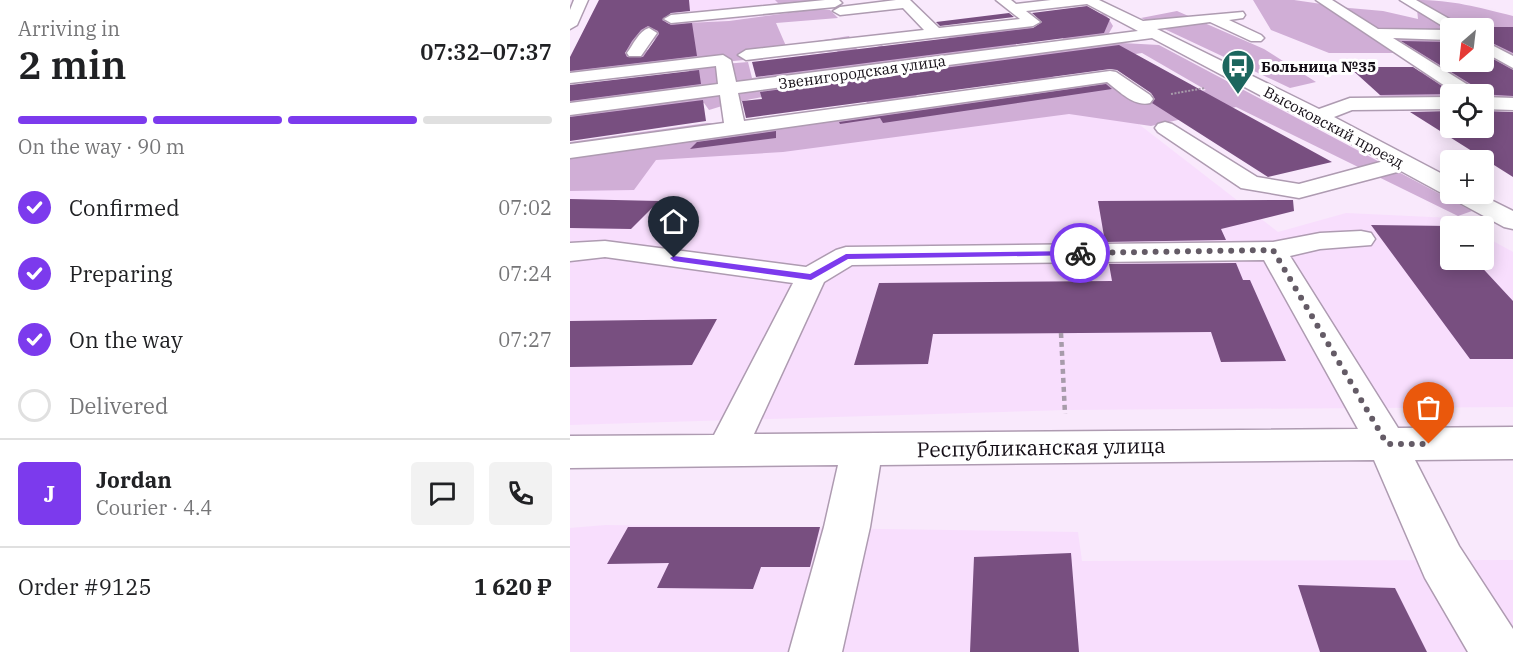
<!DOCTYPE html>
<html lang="en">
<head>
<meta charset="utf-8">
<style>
	body { margin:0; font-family:"IBM Plex Serif",serif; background:#f2f2f2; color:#202124; height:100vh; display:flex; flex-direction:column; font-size:22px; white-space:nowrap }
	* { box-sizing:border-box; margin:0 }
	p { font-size:20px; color:#757577 }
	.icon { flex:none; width:33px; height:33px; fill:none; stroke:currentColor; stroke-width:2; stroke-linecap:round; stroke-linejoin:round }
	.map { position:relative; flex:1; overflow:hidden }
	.panel { display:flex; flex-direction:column; background:#fff; width:570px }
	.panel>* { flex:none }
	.needle { width:39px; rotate:208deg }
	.buttons { position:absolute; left:870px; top:18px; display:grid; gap:12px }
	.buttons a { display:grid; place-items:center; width:54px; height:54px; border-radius:6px; background:#fff; box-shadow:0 3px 15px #0003; font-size:30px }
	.pin { position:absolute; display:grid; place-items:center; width:51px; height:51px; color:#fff; margin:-62px -26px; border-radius:50% 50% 50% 0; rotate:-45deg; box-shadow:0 0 6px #0007 }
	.pin .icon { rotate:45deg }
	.courier { position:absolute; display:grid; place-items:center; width:60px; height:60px; margin:-30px; border:4px solid #7c3aed; border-radius:50%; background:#fff; color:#222; box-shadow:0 2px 8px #0007 }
	.overview em { font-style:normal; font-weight:600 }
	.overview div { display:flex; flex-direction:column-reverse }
	.overview { display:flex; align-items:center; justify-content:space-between; height:102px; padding:0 18px }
	h1 { font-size:39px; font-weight:600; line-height:45px }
	.bar { display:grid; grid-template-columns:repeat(4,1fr); gap:9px 6px; align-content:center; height:72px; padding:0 18px }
	.bar i { height:8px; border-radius:4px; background:#e0e0e0 }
	.bar .on { background:#7c3aed }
	.bar p { grid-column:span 4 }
	.line { display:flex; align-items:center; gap:15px; padding:0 18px; border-top:2px solid #e0e0e0 }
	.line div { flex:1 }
	.round { display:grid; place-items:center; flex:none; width:63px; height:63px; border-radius:6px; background:#f2f2f2 }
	ol { padding:0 18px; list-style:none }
	li { display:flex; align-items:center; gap:18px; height:66px }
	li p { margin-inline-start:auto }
	li .icon { padding:6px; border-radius:50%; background:#7c3aed; color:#fff; stroke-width:4 }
	li:last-child { color:#757577 }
	li i { width:33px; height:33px; border:3px solid #e0e0e0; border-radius:50% }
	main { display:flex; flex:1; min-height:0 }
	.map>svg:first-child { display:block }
	.built { fill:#f8defd }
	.green { fill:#d0aed6; fill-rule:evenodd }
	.building { fill:#784f80; fill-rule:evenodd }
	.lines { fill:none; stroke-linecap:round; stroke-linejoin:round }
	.minor-casing { stroke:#ae9bb1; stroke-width:3 }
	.path-far1 { stroke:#a79baa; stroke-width:2; stroke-dasharray:2 1.5; stroke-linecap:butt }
	.path { stroke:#a79baa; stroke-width:4.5; stroke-dasharray:5 4; stroke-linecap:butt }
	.minor { fill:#fff; fill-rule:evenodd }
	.route { fill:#7c3aed }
	.done { stroke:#645b66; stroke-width:6; stroke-dasharray:0 10.8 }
	.labels { text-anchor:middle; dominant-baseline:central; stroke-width:6; stroke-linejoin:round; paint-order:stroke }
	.far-poi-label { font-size:15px; font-weight:bold; fill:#140e16; stroke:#fff; text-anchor:start }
	.far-street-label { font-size:15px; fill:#140e16; stroke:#fff }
	.near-street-label { font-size:21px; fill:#140e16; stroke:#fff }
</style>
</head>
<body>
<main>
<section class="panel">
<div class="overview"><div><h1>2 min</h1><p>Arriving in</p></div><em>07:32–07:37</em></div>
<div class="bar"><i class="on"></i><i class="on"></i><i class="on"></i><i></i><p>On the way · 90 m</p></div>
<ol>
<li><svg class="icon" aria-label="check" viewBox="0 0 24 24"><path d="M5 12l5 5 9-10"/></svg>Confirmed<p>07:02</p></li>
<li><svg class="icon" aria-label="check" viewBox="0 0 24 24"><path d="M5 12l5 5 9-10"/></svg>Preparing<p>07:24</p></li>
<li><svg class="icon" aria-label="check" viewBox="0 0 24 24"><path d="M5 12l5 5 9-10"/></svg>On the way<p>07:27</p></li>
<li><i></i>Delivered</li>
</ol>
<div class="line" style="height:108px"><b class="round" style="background:#7c3aed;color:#fff">J</b><div><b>Jordan</b><p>Courier · 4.4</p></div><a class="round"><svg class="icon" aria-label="chat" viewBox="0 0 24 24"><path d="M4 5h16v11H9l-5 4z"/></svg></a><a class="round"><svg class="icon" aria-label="phone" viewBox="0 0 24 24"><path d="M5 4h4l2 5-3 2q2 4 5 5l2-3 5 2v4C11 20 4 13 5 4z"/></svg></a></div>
<div class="line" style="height:78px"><div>Order #9125</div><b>1 620 ₽</b></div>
</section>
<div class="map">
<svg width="943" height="652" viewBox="0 0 943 652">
	<rect width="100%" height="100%" fill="#f9e9fc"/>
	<path class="built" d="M82,0H244L252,11L84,27Z
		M526,91L708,232L776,213L882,218L898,226H880V260H914V236L943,252V407L495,410L0,425V167Z
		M35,525L508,532L512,561L943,560V652H0V528Z"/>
	<path class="green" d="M68,0H87L98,4L96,24L159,21L226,12L212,7L205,0H258L246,9L260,10L268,18L206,23L216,46L279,36L290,54L312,45L322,59L418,47L407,35L380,38L371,35L384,29L443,21L467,29L434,34L447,45L492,40L498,32L525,28L510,17L535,13L543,26L534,42L589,45L902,211L888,216L666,107L581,126L499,114L213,152L86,160L64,190L0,191V142L137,123L173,125L296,105L300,89L335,87L350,98L455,82L440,68L467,65L485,78L536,81L591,99L636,90L572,53L539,58L516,56C449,65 383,76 316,83C254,90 199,91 139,110L134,103L0,121V97L120,82L119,67L178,62L182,78L276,64L267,51L113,66L0,82V61L112,45L115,37L98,34L54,52L55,40Z
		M683,0H724L779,8L813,11L848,19L846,0C883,0 907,7 943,16V101H914V94H880V100L805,98L846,78L855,66L835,53H759L701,30ZM880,28H914V62H880Z
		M607,11L694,49L746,82L720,88L571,18Z"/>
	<path class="building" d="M29,0H119L120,11L101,13L92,20L101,25L122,23L127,56L0,71V57ZM78,26L88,31L89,34L73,57H57L55,53L62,41L71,30Z
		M517,6L540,19L534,33L186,77L182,62L463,28L472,22L462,13Z
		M439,13L444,17L370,26L366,22Z
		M894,27H943V53L914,39V28Z
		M831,41L880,42V62H914V54L943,70V96L910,94L907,88Z
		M549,45L762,162L698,177L582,103L585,99L581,93L547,70L540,69L176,118L172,101L192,99L190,92Z
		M779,67H843L884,94L810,95Z
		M129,70L131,84L0,101V85Z
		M536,84L542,89L313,123L310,118L270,124L269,122Z
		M133,100L136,121L0,141V117Z
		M880,111V128H914V111L943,112V177L840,112Z
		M206,131V138L120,149L127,142Z
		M0,199L89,201L61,229L0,228Z
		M723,200L724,211L651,229L656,240L535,242L528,201Z
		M801,225L880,226V260H905L943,301V359H900Z
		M666,263L673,280H680L716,361L651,362L641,332L363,334L358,364L284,365L309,283L542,281L539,264Z
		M147,319L122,365L0,367V321Z
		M58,527H250L240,567H191L183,589L87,588L99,563L37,564Z
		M501,553L509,652H400L404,557Z
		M728,585L825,588L857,652H750Z"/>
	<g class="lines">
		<defs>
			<path id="minor" d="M4,0H18L7,25L0,29V10Z
				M255,0H269L272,3L265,7L101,23L94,19L101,15Z
				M326,0H340L369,28L450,19L426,0H441L446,4L481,0H529L573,21L673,12L675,15L673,18L659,20L691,35L694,38L691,41H681L640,22L587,29L749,109L780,98L880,97V109L782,110L764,117L880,178V194H909L943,211V229L934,227L831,171L729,198L671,188L588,132L585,128L588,124L595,122L602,124L687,177L729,184L814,161L582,38L168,93L174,121L540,71L546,72L580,95L583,99L580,103C564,107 549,91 537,82L0,158V144L154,123L150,95L0,115V103L148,84L146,66L0,83V73L153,55L161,60L166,82L568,31L517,4L456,11L470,22L463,26L176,60L168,55L176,50L354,30L333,8L270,15L263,11L270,7Z
				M746,0H762L808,29L879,30L830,0H846L890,25L892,28H880V40L823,38L906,90L908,94H887Z
				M79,28L87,33L71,56H59L57,53C63,45 69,31 79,28Z
				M914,41L943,56V68L914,52Z
				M914,97L943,98V110L914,109Z
				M791,231L801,233L805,239L801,245L750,249L720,256L828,428L943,427V459L845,460L889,546L943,629V652H898L855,578L804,460L310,465L300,527L272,652H219L254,527L268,465L0,468V436L144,435L223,283L35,257L0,261V243L35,241L236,267L266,250L276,247L703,242L750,233ZM694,260L788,429L184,434L254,282L282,265Z"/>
		</defs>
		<use href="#minor" class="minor-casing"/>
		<path class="path-far1" d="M601,94L635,88"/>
		<path class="path" d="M491,333L495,414"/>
		<use href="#minor" class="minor"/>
	</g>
	<path class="route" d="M510,251H513V255L278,259L241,280L104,261L100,258L104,256L240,274L276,254Z"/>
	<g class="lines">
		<path class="done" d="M510,253L703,250L817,444H859"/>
	</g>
	<defs>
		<symbol id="bus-pin" viewBox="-11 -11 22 30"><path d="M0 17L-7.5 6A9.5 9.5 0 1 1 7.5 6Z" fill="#1c665e" stroke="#fff"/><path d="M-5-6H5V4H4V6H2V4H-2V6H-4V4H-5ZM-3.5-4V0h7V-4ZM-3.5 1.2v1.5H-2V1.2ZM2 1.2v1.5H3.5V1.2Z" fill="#fff"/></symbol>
	</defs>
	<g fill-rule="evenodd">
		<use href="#bus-pin" x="649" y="47" width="38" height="52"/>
	</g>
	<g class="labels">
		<g class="far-poi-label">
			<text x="691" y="66">Больница №35</text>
		</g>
		<g class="far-street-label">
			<text transform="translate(292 72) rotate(-8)">Звенигородская улица</text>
			<text transform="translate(764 127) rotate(28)">Высоковский проезд</text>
		</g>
		<g class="near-street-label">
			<text transform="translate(471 447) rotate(-1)">Республиканская улица</text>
		</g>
	</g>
</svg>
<div class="buttons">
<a><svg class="needle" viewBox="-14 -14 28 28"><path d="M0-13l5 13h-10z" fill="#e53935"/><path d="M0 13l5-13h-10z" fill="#757577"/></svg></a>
<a><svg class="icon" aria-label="locate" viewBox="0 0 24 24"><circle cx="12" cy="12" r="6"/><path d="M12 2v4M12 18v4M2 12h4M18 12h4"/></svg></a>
<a>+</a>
<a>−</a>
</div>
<div class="pin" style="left:859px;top:444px;background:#ea580c"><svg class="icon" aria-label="bag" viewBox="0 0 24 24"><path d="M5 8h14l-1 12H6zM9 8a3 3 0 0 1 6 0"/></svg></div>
<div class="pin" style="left:104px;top:258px;background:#1f2937"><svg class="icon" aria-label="home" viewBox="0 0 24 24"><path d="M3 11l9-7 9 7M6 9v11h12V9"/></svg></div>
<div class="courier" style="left:510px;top:253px"><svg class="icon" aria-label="bike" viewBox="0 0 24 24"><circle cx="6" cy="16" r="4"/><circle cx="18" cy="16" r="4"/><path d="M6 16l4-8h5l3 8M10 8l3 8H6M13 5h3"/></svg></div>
</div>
</main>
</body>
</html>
